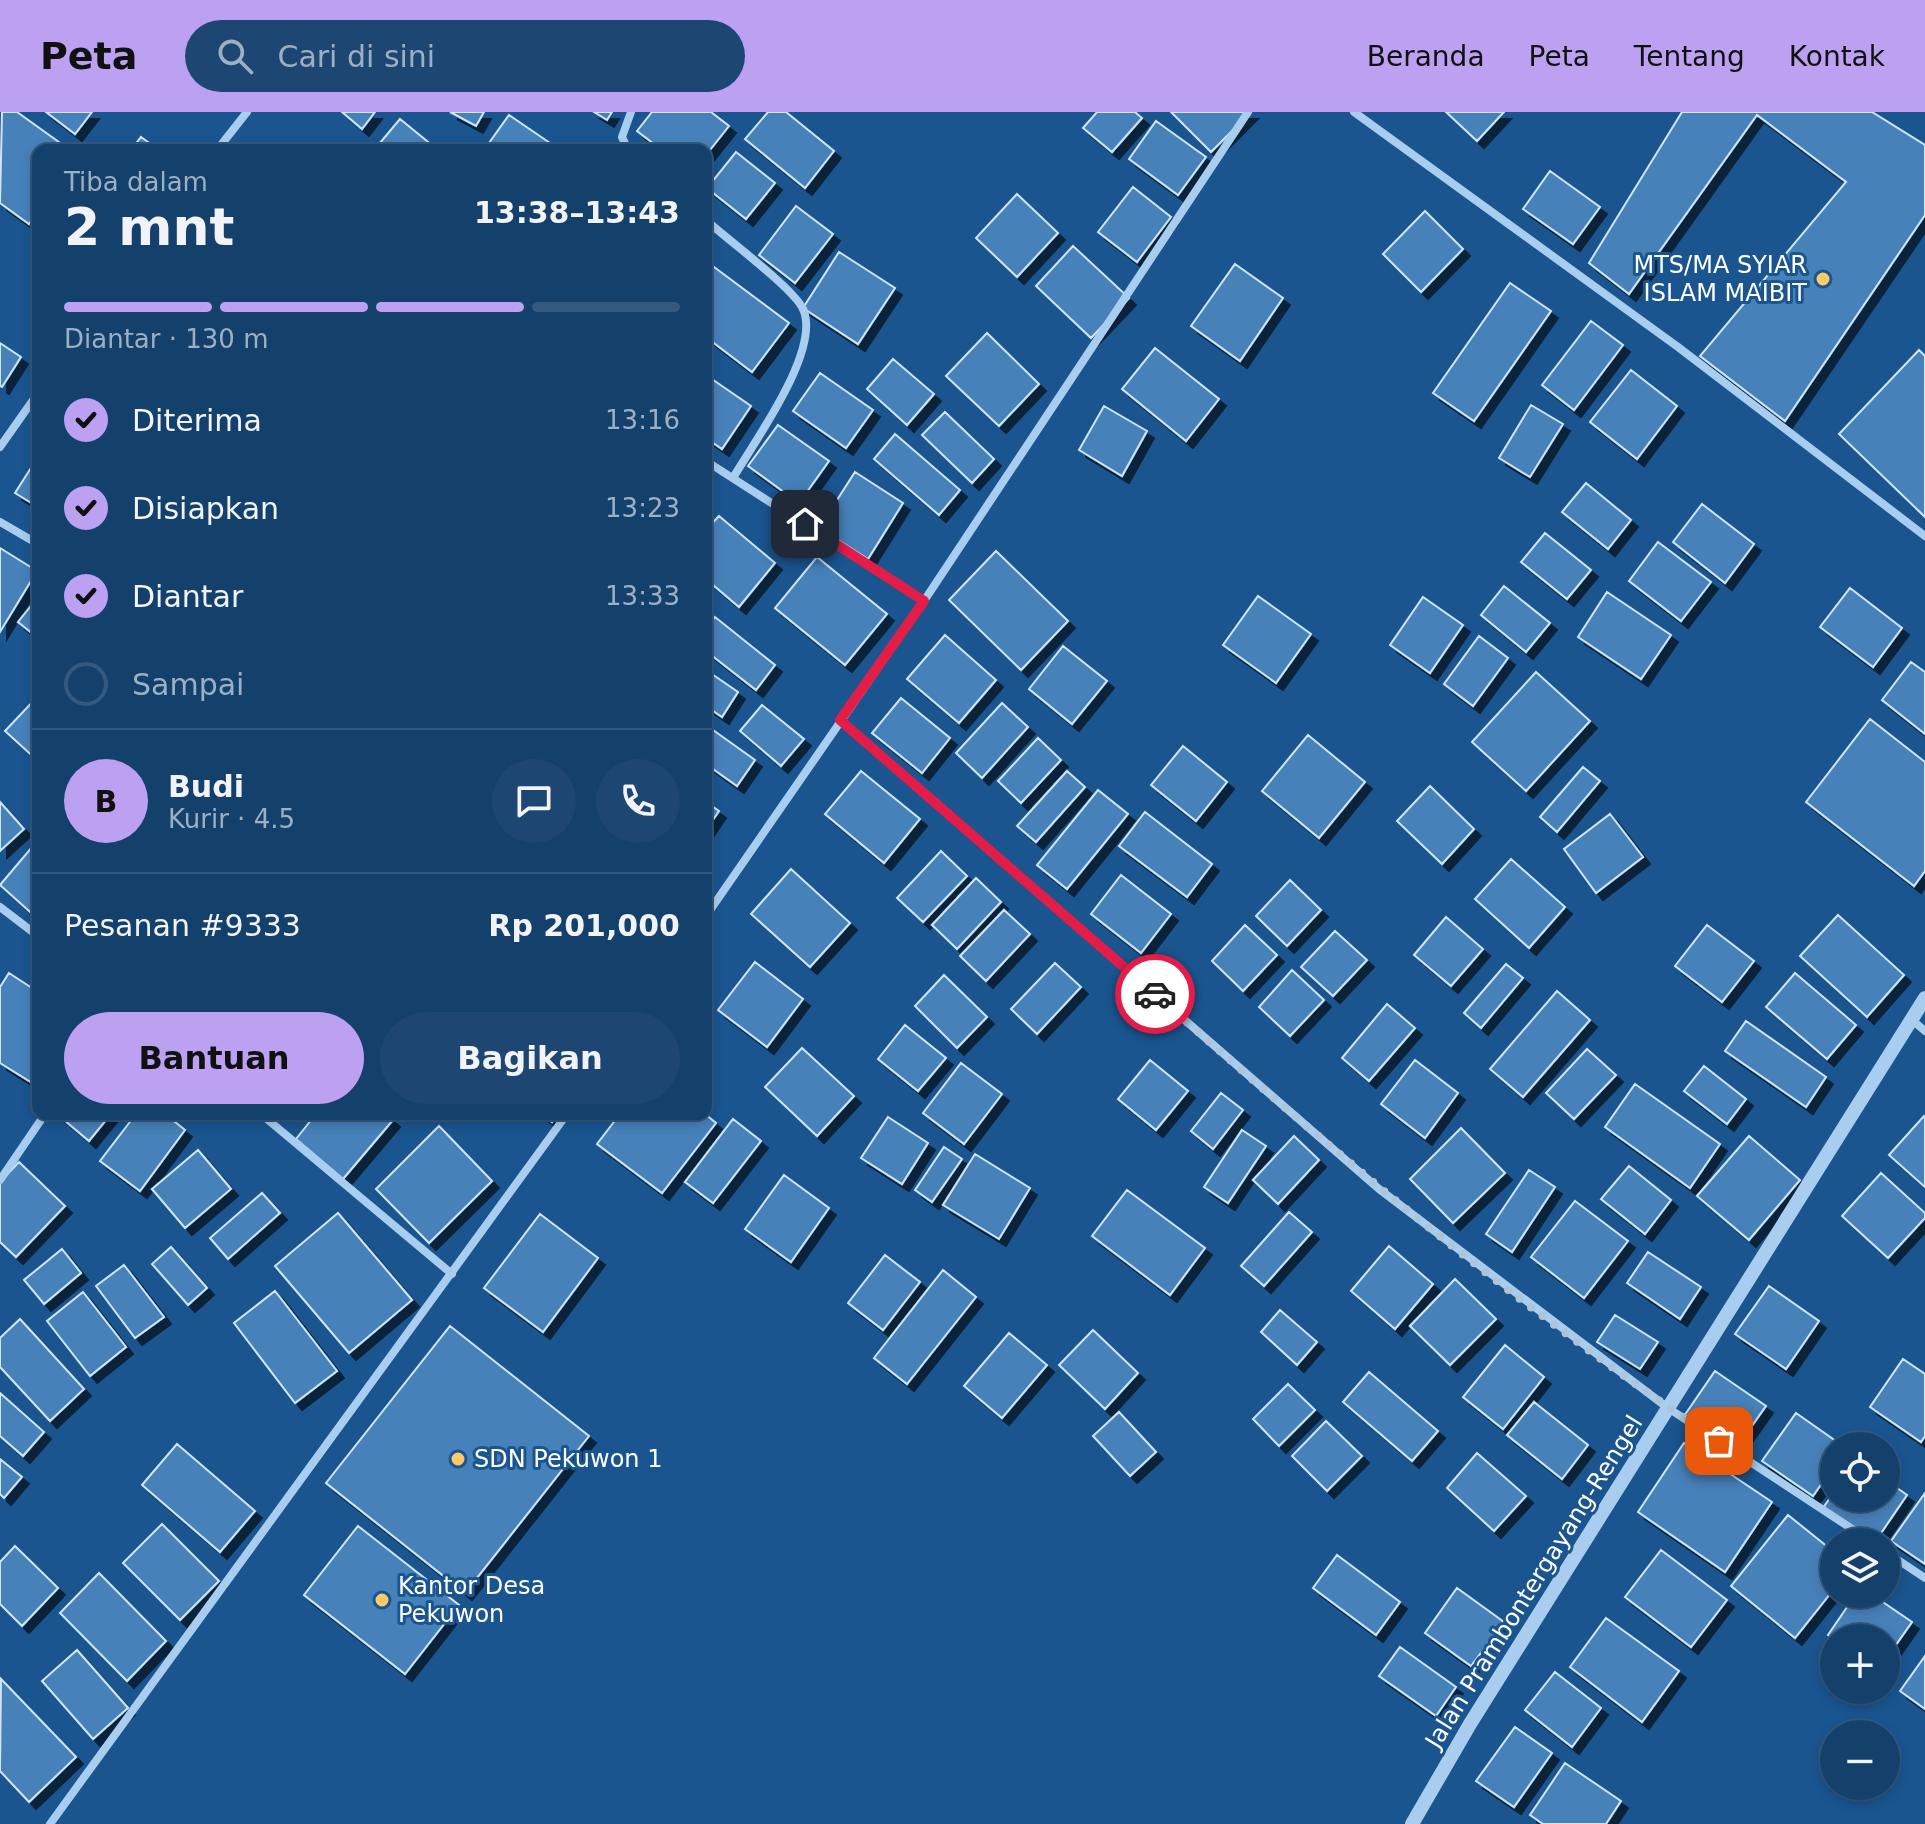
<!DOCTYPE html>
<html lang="id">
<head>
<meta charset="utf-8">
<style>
	body { margin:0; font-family:"DejaVu Sans",sans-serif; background:#1d4772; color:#f1f3f6; height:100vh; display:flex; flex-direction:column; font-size:30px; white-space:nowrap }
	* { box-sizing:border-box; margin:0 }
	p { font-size:26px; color:#9dafc2 }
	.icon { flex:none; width:44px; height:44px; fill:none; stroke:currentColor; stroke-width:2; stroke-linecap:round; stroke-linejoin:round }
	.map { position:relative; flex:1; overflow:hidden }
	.drawer { position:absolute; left:32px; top:32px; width:680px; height:976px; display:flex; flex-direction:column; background:#14406c; border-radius:16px; box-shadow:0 4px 12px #0003,0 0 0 2px #33597f }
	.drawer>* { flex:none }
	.buttons { position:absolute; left:1820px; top:1320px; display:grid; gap:16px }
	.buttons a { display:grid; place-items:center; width:80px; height:80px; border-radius:50%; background:#14406c; box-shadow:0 4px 12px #0003,0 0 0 2px #33597f; font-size:40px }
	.pin { position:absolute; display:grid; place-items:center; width:68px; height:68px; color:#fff; margin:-34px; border-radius:16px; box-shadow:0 4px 12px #0006 }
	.courier { position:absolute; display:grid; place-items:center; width:80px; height:80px; margin:-40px; border:6px solid #e11d48; border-radius:50%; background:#fff; color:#222; box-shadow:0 2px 10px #0007 }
	.summary em { font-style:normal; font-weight:700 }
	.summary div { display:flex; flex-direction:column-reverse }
	.summary { display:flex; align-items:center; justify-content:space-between; height:136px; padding:0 32px }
	h1 { font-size:52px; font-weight:700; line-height:60px }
	.bar { display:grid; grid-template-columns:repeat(4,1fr); gap:12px 8px; align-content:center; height:96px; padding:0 32px }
	.bar i { height:10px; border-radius:6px; background:#33597f }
	.bar .active { background:#bca0f2 }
	.bar p { grid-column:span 4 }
	.line { display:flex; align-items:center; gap:20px; padding:0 32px; border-top:2px solid #33597f }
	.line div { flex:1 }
	.round { display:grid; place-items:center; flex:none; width:84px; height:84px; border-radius:42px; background:#1d4772 }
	ol { padding:0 32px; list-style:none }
	li { display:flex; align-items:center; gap:24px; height:88px }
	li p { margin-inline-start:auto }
	li .icon { padding:8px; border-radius:50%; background:#bca0f2; color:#111; stroke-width:4 }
	li:last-child { color:#9dafc2 }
	li i { width:44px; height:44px; border:4px solid #33597f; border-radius:50% }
	.action { display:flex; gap:16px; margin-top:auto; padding:16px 32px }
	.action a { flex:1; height:92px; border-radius:48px; background:#bca0f2; color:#111; font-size:32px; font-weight:700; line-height:92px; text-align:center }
	.action a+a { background:#1d4772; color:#f1f3f6 }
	header { display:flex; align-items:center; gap:48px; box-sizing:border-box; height:112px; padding:0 40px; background:#bca0f2; color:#111 }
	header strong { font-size:38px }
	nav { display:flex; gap:44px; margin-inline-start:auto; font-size:28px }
	.search { width:560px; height:72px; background:#1d4772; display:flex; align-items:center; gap:20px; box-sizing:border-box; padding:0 28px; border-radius:44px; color:#9dafc2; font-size:30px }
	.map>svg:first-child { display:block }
	.building { fill:#4781b9; stroke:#cfe6fa; stroke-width:2; filter:url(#shadow) }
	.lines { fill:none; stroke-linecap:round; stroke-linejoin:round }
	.minor { stroke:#a9cdee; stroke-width:8 }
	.tertiary { stroke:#a9cdee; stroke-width:14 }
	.done { stroke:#afc4d8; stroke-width:8; stroke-dasharray:0 14.4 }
	.route { stroke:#e11d48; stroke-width:10 }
	.poi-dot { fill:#ffc967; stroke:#1a5590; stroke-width:3 }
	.labels { text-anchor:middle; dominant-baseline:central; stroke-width:6; stroke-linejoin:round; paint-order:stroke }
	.poi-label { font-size:24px; fill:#fff; stroke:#1a5590; text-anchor:start }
	.street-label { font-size:24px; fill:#fff; stroke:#1a5590 }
</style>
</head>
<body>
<header>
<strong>Peta</strong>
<div class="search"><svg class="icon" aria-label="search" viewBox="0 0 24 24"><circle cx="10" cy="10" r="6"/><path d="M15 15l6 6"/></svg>Cari di sini</div>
<nav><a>Beranda</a><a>Peta</a><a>Tentang</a><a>Kontak</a></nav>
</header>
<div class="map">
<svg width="1925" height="1712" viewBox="0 0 1925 1712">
	<defs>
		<filter id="shadow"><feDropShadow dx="7" dy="7" stdDeviation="0" flood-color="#0009"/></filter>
	</defs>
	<rect width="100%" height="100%" fill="#1a5590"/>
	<path class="building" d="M2,0H17L70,38H38V99L29,112L0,91Z
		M46,0H92L75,22Z
		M342,0H375L362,17Z
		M450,0H484L476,14Z
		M594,0H612L607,8Z
		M652,0H711L729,14L706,43V38H662L637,19Z
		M768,0H786L834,39L805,76L745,27Z
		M1097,0H1135L1142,6L1112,40L1083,16Z
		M1171,0H1251L1211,40Z
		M1446,0H1504L1477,29Z
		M1682,0H1872L1925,33V103L1785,309L1700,244L1846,70L1757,3L1629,182L1589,151Z
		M509,3L550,31L546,38H484Z
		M400,7L438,38H374Z
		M1156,9L1206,45L1178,83L1129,47Z
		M141,25L159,38H131Z
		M736,40L775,71L746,107L707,76Z
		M1550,59L1600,95L1573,132L1523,97Z
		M1133,75L1171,105L1137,150L1098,120Z
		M1017,82L1058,121L1017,165L976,126Z
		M796,94L833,122L795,171L759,143Z
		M1425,99L1463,137L1421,180L1383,142Z
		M1073,134L1129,186L1091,226L1036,174Z
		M839,140L895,176L858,232L803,196Z
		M706,149L789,211L752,260L706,225Z
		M1235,152L1283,186L1240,249L1191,214Z
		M1510,171L1551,199L1474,309L1433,281Z
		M1591,209L1623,233L1574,298L1542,273Z
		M987,221L1039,272L999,314L946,264Z
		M0,231L21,245L2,275L0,274Z
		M1155,236L1219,287L1186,329L1122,277Z
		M1919,238L1925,244V405L1839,322Z
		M893,247L934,282L907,313L867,277Z
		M1631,258L1677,294L1637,347L1590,310Z
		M820,261L873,298L846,336L793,299Z
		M706,263L751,294L722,337L706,326Z
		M1531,293L1563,312L1530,365L1499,346Z
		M1104,294L1147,319L1122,364L1079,338Z
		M945,300L994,347L972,371L922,323Z
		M778,313L829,349L799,391L748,354Z
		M895,322L960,378L939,403L874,347Z
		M38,345V395L15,381Z
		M855,360L903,391L868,447L819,416Z
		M1586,371L1631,408L1608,437L1562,400Z
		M1702,392L1754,432L1725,471L1673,430Z
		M719,404L775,451L739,495L706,467V418Z
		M1545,421L1591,458L1567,487L1521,450Z
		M1658,430L1711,470L1681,509L1629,469Z
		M0,436L37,459L0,520Z
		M996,439L1068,509L1021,558L949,488Z
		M817,445L887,502L845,553L775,496Z
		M1504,474L1550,511L1526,540L1481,503Z
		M1850,476L1902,516L1873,555L1820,515Z
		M1607,480L1671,523L1641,567L1578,525Z
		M1258,484L1311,522L1276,571L1223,533Z
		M38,485V526L18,510Z
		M1423,485L1463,513L1430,561L1390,533Z
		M715,505L775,553L756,578L706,539V516Z
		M945,523L996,568L959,611L907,567Z
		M1479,524L1508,546L1473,594L1444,572Z
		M1063,534L1107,569L1072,612L1029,577Z
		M1911,550L1925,560V622L1882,588Z
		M706,558L738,580L722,605L706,594Z
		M1536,560L1590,609L1526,679L1472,630Z
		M38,584V649L5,619Z
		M901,586L950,626L922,661L872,621Z
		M1002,591L1028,615L982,666L956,641Z
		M762,593L804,627L781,654L740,619Z
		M1870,607L1925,650V759L1914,774L1806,690Z
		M706,613L755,648L737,674L706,652Z
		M1308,623L1365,670L1319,726L1262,679Z
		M1038,626L1061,648L1021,691L998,669Z
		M1183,634L1227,670L1196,709L1151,673Z
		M1583,655L1600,669L1557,720L1540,705Z
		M861,659L920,707L884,751L825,702Z
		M1067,659L1085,675L1036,730L1017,714Z
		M1430,674L1474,717L1442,752L1397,709Z
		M1098,678L1128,702L1067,777L1037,753Z
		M0,690L24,717L0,739Z
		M706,690L719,699L706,718Z
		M1145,700L1212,752L1187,785L1119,734Z
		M1610,702L1643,745L1596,781L1564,737Z
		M38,728V807L0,773Z
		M941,739L967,764L923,810L897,786Z
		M1511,747L1565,795L1529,836L1475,787Z
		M791,757L850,811L810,855L751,802Z
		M1121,763L1171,802L1141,841L1091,802Z
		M976,766L1001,790L957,837L932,813Z
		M1290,768L1321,798L1287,834L1256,804Z
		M1004,798L1030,822L986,869L960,844Z
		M1838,803L1904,863L1867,905L1800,844Z
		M1446,805L1483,837L1451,874L1414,843Z
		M1245,813L1277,843L1243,879L1212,849Z
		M1707,813L1754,849L1722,890L1675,854Z
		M1335,819L1367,848L1333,884L1301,855Z
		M755,850L803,887L767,935L718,898Z
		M1055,851L1081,875L1037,922L1011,897Z
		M1506,852L1523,866L1481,916L1464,901Z
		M1292,858L1324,888L1290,924L1259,895Z
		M9,861L38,880V965L34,972L0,951V875Z
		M1795,861L1856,913L1827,947L1766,895Z
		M944,863L987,905L957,936L915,894Z
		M1557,879L1590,908L1523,985L1490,957Z
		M1387,892L1415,916L1369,969L1342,946Z
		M1746,909L1826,965L1806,995L1725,939Z
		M905,913L946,946L918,979L878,947Z
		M802,936L854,984L817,1024L765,975Z
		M1587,937L1616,963L1574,1007L1546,981Z
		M1150,948L1188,979L1156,1018L1118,987Z
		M1415,948L1458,981L1425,1026L1381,992Z
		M961,951L1002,982L964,1032L923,1001Z
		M1704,954L1746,987L1727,1012L1684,979Z
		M1635,972L1720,1032L1690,1076L1605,1015Z
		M1221,981L1243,998L1213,1037L1191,1019Z
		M57,1002H111L89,1029Z
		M136,1002H165L185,1018L140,1079L100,1049Z
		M316,1002H386L393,1008L343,1067L296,1027Z
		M541,1002H558L552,1010Z
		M620,1002H705L716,1011L662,1081L597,1032Z
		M1924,1004L1925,1005V1075L1889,1043Z
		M888,1005L928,1031L902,1072L861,1046Z
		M733,1007L761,1029L713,1091L685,1070Z
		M439,1014L492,1069L429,1131L376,1077Z
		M1461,1016L1505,1061L1453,1111L1410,1067Z
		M1242,1018L1266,1034L1228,1091L1204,1075Z
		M1294,1024L1319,1048L1278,1092L1253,1068Z
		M1749,1024L1800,1068L1749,1128L1697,1084Z
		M944,1035L962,1047L932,1090L915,1078Z
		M198,1038L231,1077L185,1116L152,1077Z
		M975,1042L1030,1076L999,1127L943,1093Z
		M19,1050L65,1094L16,1145L0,1130V1070Z
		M1629,1054L1671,1088L1645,1122L1601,1087Z
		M1529,1058L1555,1075L1512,1140L1486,1122Z
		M1881,1061L1925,1101V1106L1888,1146L1842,1104Z
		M784,1063L829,1096L791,1150L745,1117Z
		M1127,1078L1205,1136L1170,1183L1092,1124Z
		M262,1081L280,1101L228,1147L210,1126Z
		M1575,1089L1628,1129L1584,1186L1531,1145Z
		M1289,1100L1312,1120L1264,1174L1241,1154Z
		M338,1101L412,1188L349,1241L275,1154Z
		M540,1102L598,1146L543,1220L484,1176Z
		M1389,1134L1433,1172L1395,1217L1351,1179Z
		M171,1135L207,1176L188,1193L152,1152Z
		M62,1137L81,1161L44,1192L24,1168Z
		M1648,1140L1701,1175L1680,1207L1627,1171Z
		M885,1143L920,1170L883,1218L848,1191Z
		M124,1153L164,1205L135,1226L96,1174Z
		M943,1158L976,1185L907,1272L874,1246Z
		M1455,1167L1496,1207L1450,1253L1410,1214Z
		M1769,1174L1819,1209L1786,1257L1735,1222Z
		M275,1179L337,1259L295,1291L234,1211Z
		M83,1180L126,1235L90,1264L47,1209Z
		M1280,1198L1317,1230L1297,1253L1261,1220Z
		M1615,1203L1658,1230L1640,1257L1597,1230Z
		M20,1207L84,1277L50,1309L0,1255V1226Z
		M450,1214L589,1324L465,1481L326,1371Z
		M1093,1218L1138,1261L1105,1297L1059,1253Z
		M1009,1221L1047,1253L1002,1306L964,1274Z
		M1505,1233L1544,1265L1503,1317L1463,1285Z
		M1903,1247L1925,1262V1324L1921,1330L1870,1295Z
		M1715,1259L1766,1294L1732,1342L1682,1307Z
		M1369,1260L1438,1319L1412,1349L1343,1290Z
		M1288,1272L1315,1298L1279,1334L1253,1307Z
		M0,1281L44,1320L23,1344L0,1324Z
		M1534,1290L1588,1333L1562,1367L1507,1323Z
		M1119,1300L1156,1340L1130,1364L1093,1324Z
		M1796,1301L1843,1334H1834V1354L1813,1384L1762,1349Z
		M1326,1309L1362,1344L1327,1379L1292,1344Z
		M1684,1331L1772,1390L1725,1460L1638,1400Z
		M177,1332L255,1399L220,1440L142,1373Z
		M1477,1341L1526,1384L1494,1419L1447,1376Z
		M0,1347L22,1365L4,1386L0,1382Z
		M1886,1368L1907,1383L1875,1430L1823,1396L1834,1380V1386H1886Z
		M1925,1381V1452L1891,1429Z
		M1788,1403L1834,1440V1477L1795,1526L1731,1474Z
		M162,1412L219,1469L180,1508L123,1451Z
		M358,1414L459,1493L405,1562L304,1483Z
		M15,1434L58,1476L22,1514L0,1492V1450Z
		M1661,1438L1727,1488L1691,1535L1625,1485Z
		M1337,1443L1400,1490L1376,1523L1313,1476Z
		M99,1461L166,1529L127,1569L60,1501Z
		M1457,1476L1504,1510L1471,1554L1425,1521Z
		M1856,1482H1871L1912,1510L1886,1547V1526L1834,1527L1828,1523Z
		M1606,1506L1679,1559L1642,1610L1570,1555Z
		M1400,1535L1456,1575L1436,1604L1379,1564Z
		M77,1538L128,1596L93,1627L42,1569Z
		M1925,1544V1597L1900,1579Z
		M1555,1560L1601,1596L1572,1635L1525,1598Z
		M1,1567L76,1645L29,1690L0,1659Z
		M1515,1615L1552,1641L1514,1695L1476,1669Z
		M1565,1651L1621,1689L1606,1712H1543L1530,1703Z"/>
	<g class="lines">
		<path class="minor" d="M1354,0L1678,235L1925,424
			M217,38L247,0
			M628,38L622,25L631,0
			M706,108C728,128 789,173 802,195C824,235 754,330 733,366
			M0,335L38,281
			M706,349L924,489
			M0,410L38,432
			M840,608L1379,1077L1668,1296L1872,1430
			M0,795L38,824
			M706,804L924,489L1248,0
			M1911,907L1925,919
			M261,1002L452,1162
			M0,1068L45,1002
			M1886,1440L1925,1466
			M50,1712L567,1002"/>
		<path class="tertiary" d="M1412,1712L1470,1612L1925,886"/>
	</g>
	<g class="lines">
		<path class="done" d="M1155,882C1334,1041 1519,1197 1719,1329"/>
		<path class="route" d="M805,412L924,489L840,608L1155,882"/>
	</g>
	<g class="poi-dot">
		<circle cx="1823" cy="167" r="8"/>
		<circle cx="458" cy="1347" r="8"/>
		<circle cx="382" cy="1488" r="8"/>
	</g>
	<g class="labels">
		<g class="poi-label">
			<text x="1807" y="153" text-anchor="end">MTS/MA SYIAR<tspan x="1807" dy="28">ISLAM MAIBIT</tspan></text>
			<text x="474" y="1347">SDN Pekuwon 1</text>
			<text x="398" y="1474">Kantor Desa<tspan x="398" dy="28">Pekuwon</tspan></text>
		</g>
		<g class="street-label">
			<text transform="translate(1534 1470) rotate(-58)">Jalan Prambontergayang-Rengel</text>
		</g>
	</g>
</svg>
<div class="buttons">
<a><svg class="icon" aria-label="locate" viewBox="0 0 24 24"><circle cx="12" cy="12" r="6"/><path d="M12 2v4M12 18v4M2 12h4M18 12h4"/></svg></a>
<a><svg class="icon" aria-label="layers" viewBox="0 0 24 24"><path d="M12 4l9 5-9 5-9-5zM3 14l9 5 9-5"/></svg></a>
<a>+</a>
<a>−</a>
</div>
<div class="pin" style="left:1719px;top:1329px;background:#ea580c"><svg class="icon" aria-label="bag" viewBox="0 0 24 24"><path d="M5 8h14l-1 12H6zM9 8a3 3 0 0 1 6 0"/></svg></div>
<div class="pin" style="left:805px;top:412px;background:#1f2937"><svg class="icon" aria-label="home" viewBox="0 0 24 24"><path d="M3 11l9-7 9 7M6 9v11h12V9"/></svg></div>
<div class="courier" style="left:1155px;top:882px"><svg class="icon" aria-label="car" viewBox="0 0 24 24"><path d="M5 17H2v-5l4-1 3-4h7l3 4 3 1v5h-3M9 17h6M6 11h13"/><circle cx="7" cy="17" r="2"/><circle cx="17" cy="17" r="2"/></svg></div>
<section class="drawer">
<div class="summary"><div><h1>2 mnt</h1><p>Tiba dalam</p></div><em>13:38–13:43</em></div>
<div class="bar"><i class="active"></i><i class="active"></i><i class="active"></i><i></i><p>Diantar · 130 m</p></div>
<ol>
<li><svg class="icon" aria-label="check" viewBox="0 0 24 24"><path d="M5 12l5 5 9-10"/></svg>Diterima<p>13:16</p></li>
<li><svg class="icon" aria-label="check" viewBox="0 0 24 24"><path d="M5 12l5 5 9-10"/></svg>Disiapkan<p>13:23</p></li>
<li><svg class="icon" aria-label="check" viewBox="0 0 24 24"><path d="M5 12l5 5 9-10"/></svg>Diantar<p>13:33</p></li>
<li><i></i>Sampai</li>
</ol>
<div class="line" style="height:144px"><b class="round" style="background:#bca0f2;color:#111">B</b><div><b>Budi</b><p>Kurir · 4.5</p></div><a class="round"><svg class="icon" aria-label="chat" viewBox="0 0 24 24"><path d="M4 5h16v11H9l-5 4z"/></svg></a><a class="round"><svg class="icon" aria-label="phone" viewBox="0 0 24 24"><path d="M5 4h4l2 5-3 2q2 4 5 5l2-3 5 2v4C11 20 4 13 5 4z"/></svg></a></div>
<div class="line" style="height:104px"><div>Pesanan #9333</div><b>Rp 201,000</b></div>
<div class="action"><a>Bantuan</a><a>Bagikan</a></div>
</section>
</div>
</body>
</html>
